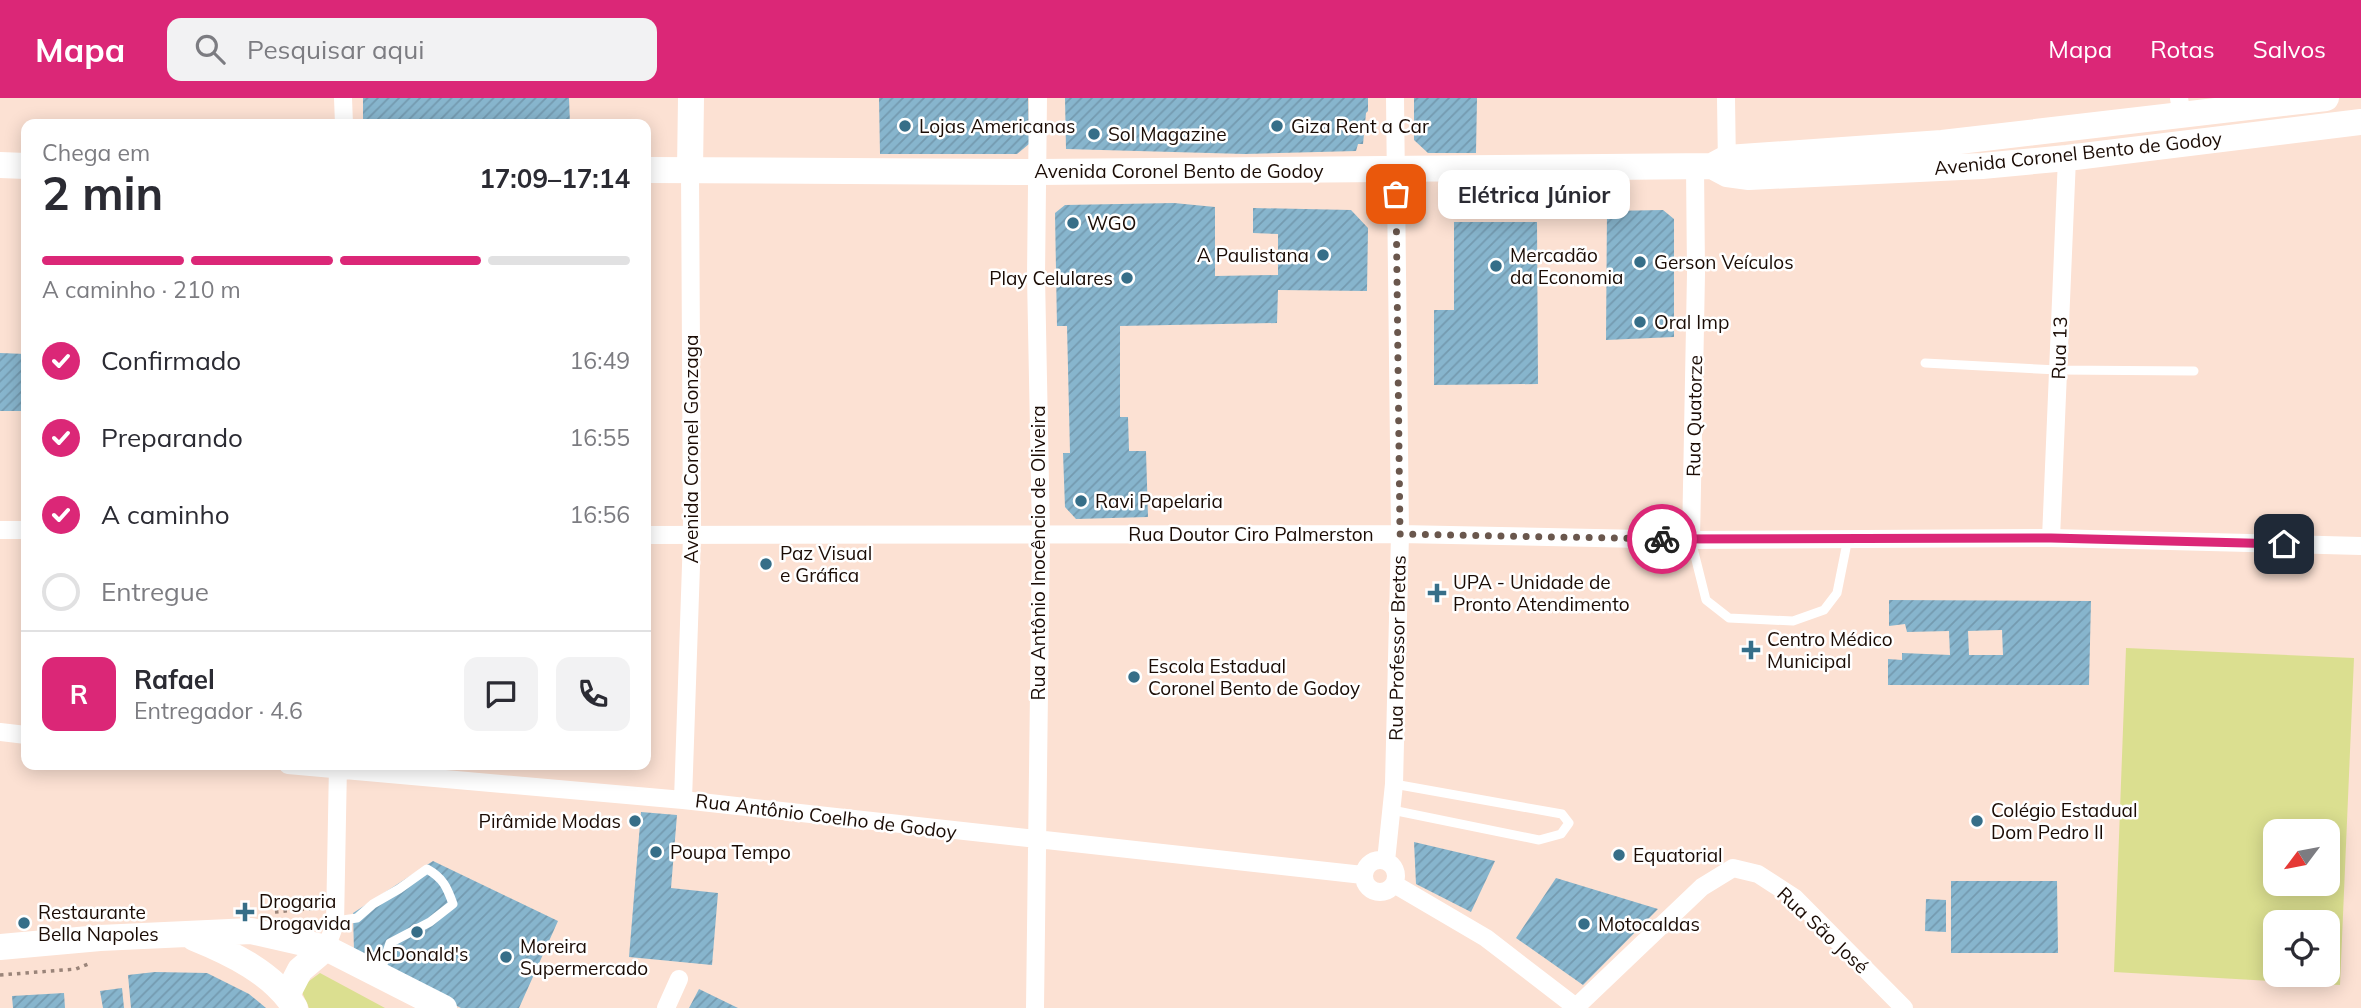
<!DOCTYPE html>
<html lang="pt">
<head>
<meta charset="utf-8">
<style>
	body { margin:0; font-family:Mulish,sans-serif; background:#f2f2f3; color:#2b2b33; height:100vh; display:flex; flex-direction:column; font-size:26px; white-space:nowrap }
	* { box-sizing:border-box; margin:0 }
	p { font-size:23px; color:#7c7c81 }
	.icon { flex:none; width:38px; height:38px; fill:none; stroke:currentColor; stroke-width:2; stroke-linecap:round; stroke-linejoin:round }
	.map { position:relative; flex:1; overflow:hidden }
	.side { position:absolute; left:21px; top:21px; width:630px; height:651px; display:flex; flex-direction:column; background:#fff; border-radius:14px; box-shadow:0 4px 18px #0003 }
	.side>* { flex:none }
	.needle { width:46px; rotate:238deg }
	.fabs { position:absolute; left:2263px; top:721px; display:grid; gap:14px }
	.fabs a { display:grid; place-items:center; width:77px; height:77px; border-radius:14px; background:#fff; box-shadow:0 4px 18px #0003; font-size:35px }
	.pin { position:absolute; display:grid; place-items:center; width:60px; height:60px; color:#fff; margin:-30px; border-radius:14px; box-shadow:0 4px 10px #0006 }
	.courier { position:absolute; display:grid; place-items:center; width:70px; height:70px; margin:-35px; border:5px solid #db2777; border-radius:50%; background:#fff; color:#222; box-shadow:0 2px 9px #0007 }
	.bubble { position:absolute; height:49px; border-radius:14px; background:#fff; box-shadow:0 4px 18px #0003; font-size:23px; font-weight:700; line-height:49px; text-align:center }
	.overview em { font-style:normal; font-weight:700 }
	.overview div { display:flex; flex-direction:column-reverse }
	.overview { display:flex; align-items:center; justify-content:space-between; height:119px; padding:0 21px }
	h1 { font-size:46px; font-weight:700; line-height:52px }
	.bar { display:grid; grid-template-columns:repeat(4,1fr); gap:10px 7px; align-content:center; height:84px; padding:0 21px }
	.bar i { height:9px; border-radius:5px; background:#e1e1e2 }
	.bar .current { background:#db2777 }
	.bar p { grid-column:span 4 }
	.line { display:flex; align-items:center; gap:18px; padding:0 21px; border-top:2px solid #e1e1e2 }
	.line div { flex:1 }
	.round { display:grid; place-items:center; flex:none; width:74px; height:74px; border-radius:14px; background:#f2f2f3 }
	ol { padding:0 21px; list-style:none }
	li { display:flex; align-items:center; gap:21px; height:77px }
	li p { margin-inline-start:auto }
	li .icon { padding:7px; border-radius:50%; background:#db2777; color:#fff; stroke-width:4 }
	li:last-child { color:#7c7c81 }
	li i { width:38px; height:38px; border:4px solid #e1e1e2; border-radius:50% }
	header { display:flex; align-items:center; gap:42px; box-sizing:border-box; height:98px; padding:0 35px; background:#db2777; color:#fff }
	header strong { font-size:33px }
	nav { display:flex; gap:38px; margin-inline-start:auto; font-size:24px }
	.search { width:490px; height:63px; background:#f2f2f3; display:flex; align-items:center; gap:18px; box-sizing:border-box; padding:0 24px; border-radius:14px; color:#7c7c81; font-size:26px }
	.map>svg:first-child { display:block }
	.green { fill:#dbdf90; fill-rule:evenodd }
	.building { fill:url(#building-hatch); fill-rule:evenodd }
	.lines { fill:none; stroke-linecap:round; stroke-linejoin:round }
	.path { stroke:#9a8479; stroke-width:3.5; stroke-dasharray:3.5 5; stroke-linecap:butt }
	.lane { stroke:#fff; stroke-width:9 }
	.street { stroke:#fff; stroke-width:18 }
	.secondary { stroke:#fff; stroke-width:26 }
	.done { stroke:#6a574d; stroke-width:7; stroke-dasharray:0 12.6 }
	.route { stroke:#db2777; stroke-width:9 }
	.poi-dot { fill:#366e88; stroke:#fff; stroke-width:2.5 }
	.labels { text-anchor:middle; dominant-baseline:central; stroke-width:5; stroke-linejoin:round; paint-order:stroke }
	.poi-label { font-size:19px; fill:#1b0c05; stroke:#fff; text-anchor:start }
	.street-label { font-size:19px; fill:#1b0c05; stroke:#fff }
</style>
</head>
<body>
<header>
<strong>Mapa</strong>
<div class="search"><svg class="icon" aria-label="search" viewBox="0 0 24 24"><circle cx="10" cy="10" r="6"/><path d="M15 15l6 6"/></svg>Pesquisar aqui</div>
<nav><a>Mapa</a><a>Rotas</a><a>Salvos</a></nav>
</header>
<div class="map">
<svg width="2361" height="910" viewBox="0 0 2361 910">
	<defs>
		<pattern id="building-hatch" width="6" height="6" patternUnits="userSpaceOnUse" patternTransform="scale(1.75)"><rect width="6" height="6" fill="#87b5cd"/><path d="M-1 1l2-2M0 6l6-6M5 7l2-2" fill="none" stroke="#749aaf"/></pattern>
	</defs>
	<rect width="100%" height="100%" fill="#fce1d3"/>
	<path class="green" d="M2126,550L2354,560L2340,887L2114,874ZM2275,733H2328V786H2275ZM2275,824H2328V877H2275Z
		M320,875L385,910H309L302,894L305,886Z"/>
	<path class="building" d="M363,0H569L570,26H363Z
		M879,0H1028L1029,46L1017,56H880Z
		M1065,0H1368V13L1366,15L1363,46H1358L1356,53L1245,56L1066,51Z
		M1414,0H1477L1476,55H1428L1414,42Z
		M1174,105L1215,109V178L1278,177V136L1253,135V110L1351,112L1368,130L1367,193L1278,192L1277,225L1120,228V319H1128L1129,353H1146L1148,419L1076,421L1065,409L1063,355H1070L1067,228H1057L1055,115L1065,107Z
		M1663,112L1674,121V239L1606,242L1607,113Z
		M1454,124H1537L1538,286L1434,287V212H1454Z
		M0,255L26,256V313H0Z
		M1889,502L2091,503L2089,587H1888V561L1902,562V555L1950,557L1949,533L1907,534L1905,526L1889,528ZM2002,532L2003,557H1969L1968,533Z
		M641,714L677,717L671,790L718,795L712,867L629,859Z
		M1414,744L1495,763L1471,814L1416,786Z
		M433,763L558,823L519,910H461L369,865L354,853L353,815Z
		M1556,780L1658,811L1583,887L1516,840Z
		M1951,783H2057L2058,855H1951Z
		M1926,801L1946,802V834L1925,833Z
		M155,874L207,875L249,896L266,910H131L128,877Z
		M122,890L124,910H103L100,893Z
		M699,891L738,910H689Z
		M64,895L65,910H13L12,898Z"/>
	<g class="lines">
		<path class="path" d="M275,814L316,810
			M0,877L76,871L91,865"/>
		<path class="lane" d="M1925,265L2058,272L2194,273
			M1691,442L1706,502L1729,520L1793,523L1824,512L1837,495L1848,440
			M1392,712L1539,742L1561,736L1569,725L1562,716L1394,686
			M335,823L357,820L373,806L399,791L427,771C443,780 447,789 453,806L430,824L390,845L380,875"/>
		<path class="street" d="M343,0L344,26
			M1726,0L1727,69
			M2179,0L2182,18
			M0,432H26
			M646,437L1400,436L1691,442L2051,440L2361,448
			M2051,440L2067,60
			M1691,442L1696,175L1695,68
			M0,634L26,637
			M288,667L683,702L1363,777
			M683,702L692,438L690,72
			M1364 778a16 16 0 1 1 32 0a16 16 0 1 1-32 0Z
			M1386,763L1394,686L1400,436L1395,0
			M1394,786L1486,840L1577,910
			M326,850L335,826L338,667
			M666,910L679,881
			M1035,910L1041,436L1036,178L1038,0
			M1575,910L1702,789L1733,770L1758,776L1795,800L1904,910"/>
		<path class="secondary" d="M0,67L26,68
			M1712,68L1727,76L1749,79L1982,68L2067,60L2361,24
			M646,72L1038,74L1712,68L1727,60L1942,45L2326,0
			M690,72L691,0
			M194,840C231,855 273,875 295,910
			M0,849L100,840L251,833L326,850L444,910
			M287,897L300,872L326,850"/>
	</g>
	<g class="lines">
		<path class="done" d="M1396,96L1400,436L1662,441"/>
		<path class="route" d="M1662,441L2051,440L2284,446"/>
	</g>
	<g class="poi-dot">
		<circle cx="905" cy="28" r="7"/>
		<circle cx="1277" cy="28" r="7"/>
		<circle cx="1094" cy="36" r="7"/>
		<circle cx="1073" cy="125" r="7"/>
		<circle cx="1323" cy="157" r="7"/>
		<circle cx="1640" cy="164" r="7"/>
		<circle cx="1496" cy="168" r="7"/>
		<circle cx="1127" cy="180" r="7"/>
		<circle cx="1640" cy="224" r="7"/>
		<circle cx="1081" cy="403" r="7"/>
		<circle cx="766" cy="466" r="7"/>
		<path d="M1433.5 484.5h7v7h7v7h-7v7h-7v-7h-7v-7h7z"/>
		<path d="M1747.5 541.5h7v7h7v7h-7v7h-7v-7h-7v-7h7z"/>
		<circle cx="1134" cy="579" r="7"/>
		<circle cx="635" cy="723" r="7"/>
		<circle cx="1977" cy="723" r="7"/>
		<circle cx="656" cy="754" r="7"/>
		<circle cx="1619" cy="757" r="7"/>
		<path d="M241.5 803.5h7v7h7v7h-7v7h-7v-7h-7v-7h7z"/>
		<circle cx="24" cy="825" r="7"/>
		<circle cx="1584" cy="826" r="7"/>
		<circle cx="417" cy="834" r="7"/>
		<circle cx="506" cy="859" r="7"/>
	</g>
	<g class="labels">
		<g class="poi-label">
			<text x="919" y="28">Lojas Americanas</text>
			<text x="1291" y="28">Giza Rent a Car</text>
			<text x="1108" y="36">Sol Magazine</text>
			<text x="1087" y="125">WGO</text>
			<text x="1309" y="157" text-anchor="end">A Paulistana</text>
			<text x="1510" y="157">Mercadão<tspan x="1510" dy="22">da Economia</tspan></text>
			<text x="1654" y="164">Gerson Veículos</text>
			<text x="1113" y="180" text-anchor="end">Play Celulares</text>
			<text x="1654" y="224">Oral Imp</text>
			<text x="1095" y="403">Ravi Papelaria</text>
			<text x="780" y="455">Paz Visual<tspan x="780" dy="22">e Gráfica</tspan></text>
			<text x="1453" y="484">UPA - Unidade de<tspan x="1453" dy="22">Pronto Atendimento</tspan></text>
			<text x="1767" y="541">Centro Médico<tspan x="1767" dy="22">Municipal</tspan></text>
			<text x="1148" y="568">Escola Estadual<tspan x="1148" dy="22">Coronel Bento de Godoy</tspan></text>
			<text x="1991" y="712">Colégio Estadual<tspan x="1991" dy="22">Dom Pedro II</tspan></text>
			<text x="621" y="723" text-anchor="end">Pirâmide Modas</text>
			<text x="670" y="754">Poupa Tempo</text>
			<text x="1633" y="757">Equatorial</text>
			<text x="259" y="803">Drogaria<tspan x="259" dy="22">Drogavida</tspan></text>
			<text x="38" y="814">Restaurante<tspan x="38" dy="22">Bella Napoles</tspan></text>
			<text x="1598" y="826">Motocaldas</text>
			<text x="520" y="848">Moreira<tspan x="520" dy="22">Supermercado</tspan></text>
			<text x="417" y="856" text-anchor="middle">McDonald's</text>
		</g>
		<g class="street-label">
			<text transform="translate(2078 55) rotate(-6)">Avenida Coronel Bento de Godoy</text>
			<text x="1179" y="73">Avenida Coronel Bento de Godoy</text>
			<text transform="translate(2059 250) rotate(-88)">Rua 13</text>
			<text transform="translate(1694 318) rotate(-89)">Rua Quatorze</text>
			<text transform="translate(691 351) rotate(-90)">Avenida Coronel Gonzaga</text>
			<text x="1251" y="436">Rua Doutor Ciro Palmerston</text>
			<text transform="translate(1038 455) rotate(-90)">Rua Antônio Inocêncio de Oliveira</text>
			<text transform="translate(1397 550) rotate(-89)">Rua Professor Bretas</text>
			<text transform="translate(826 718) rotate(7)">Rua Antônio Coelho de Godoy</text>
			<text transform="translate(1823 832) rotate(43)">Rua São José</text>
		</g>
	</g>
</svg>
<div class="fabs">
<a><svg class="needle" viewBox="-14 -14 28 28"><path d="M0-13l5 13h-10z" fill="#e53935"/><path d="M0 13l5-13h-10z" fill="#7c7c81"/></svg></a>
<a><svg class="icon" aria-label="locate" viewBox="0 0 24 24"><circle cx="12" cy="12" r="6"/><path d="M12 2v4M12 18v4M2 12h4M18 12h4"/></svg></a>
</div>
<div class="pin" style="left:1396px;top:96px;background:#ea580c"><svg class="icon" aria-label="bag" viewBox="0 0 24 24"><path d="M5 8h14l-1 12H6zM9 8a3 3 0 0 1 6 0"/></svg></div>
<div class="pin" style="left:2284px;top:446px;background:#1f2937"><svg class="icon" aria-label="home" viewBox="0 0 24 24"><path d="M3 11l9-7 9 7M6 9v11h12V9"/></svg></div>
<div class="courier" style="left:1662px;top:441px"><svg class="icon" aria-label="bike" viewBox="0 0 24 24"><circle cx="6" cy="16" r="4"/><circle cx="18" cy="16" r="4"/><path d="M6 16l4-8h5l3 8M10 8l3 8H6M13 5h3"/></svg></div>
<div class="bubble" style="left:1438px;top:72px;width:192px">Elétrica Júnior</div>
<section class="side">
<div class="overview"><div><h1>2 min</h1><p>Chega em</p></div><em>17:09–17:14</em></div>
<div class="bar"><i class="current"></i><i class="current"></i><i class="current"></i><i></i><p>A caminho · 210 m</p></div>
<ol>
<li><svg class="icon" aria-label="check" viewBox="0 0 24 24"><path d="M5 12l5 5 9-10"/></svg>Confirmado<p>16:49</p></li>
<li><svg class="icon" aria-label="check" viewBox="0 0 24 24"><path d="M5 12l5 5 9-10"/></svg>Preparando<p>16:55</p></li>
<li><svg class="icon" aria-label="check" viewBox="0 0 24 24"><path d="M5 12l5 5 9-10"/></svg>A caminho<p>16:56</p></li>
<li><i></i>Entregue</li>
</ol>
<div class="line" style="height:126px"><b class="round" style="background:#db2777;color:#fff">R</b><div><b>Rafael</b><p>Entregador · 4.6</p></div><a class="round"><svg class="icon" aria-label="chat" viewBox="0 0 24 24"><path d="M4 5h16v11H9l-5 4z"/></svg></a><a class="round"><svg class="icon" aria-label="phone" viewBox="0 0 24 24"><path d="M5 4h4l2 5-3 2q2 4 5 5l2-3 5 2v4C11 20 4 13 5 4z"/></svg></a></div>
</section>
</div>
</body>
</html>
